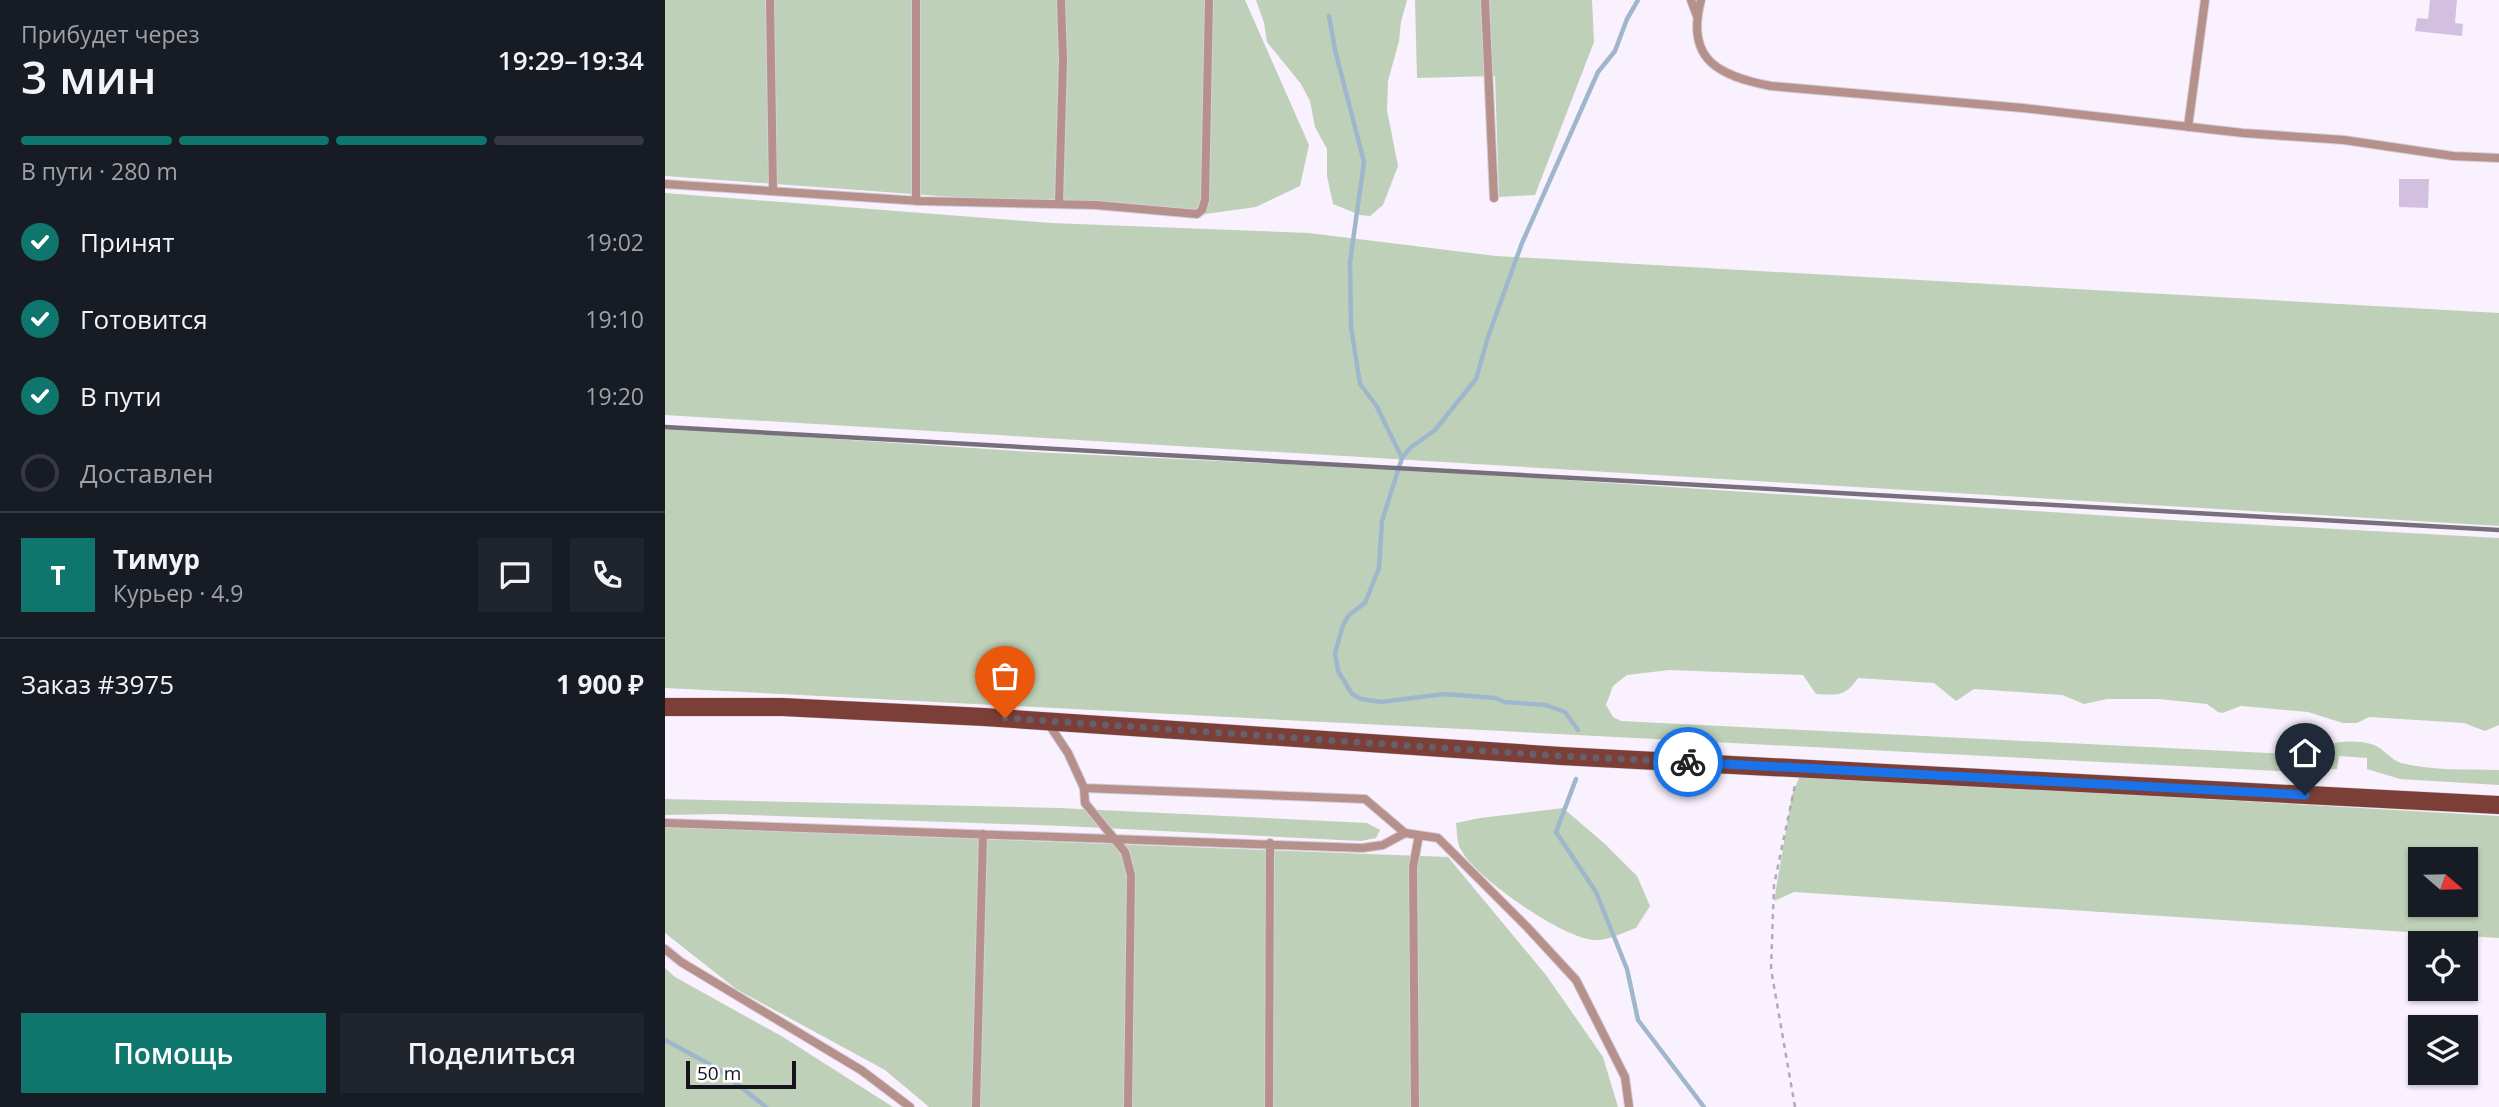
<!DOCTYPE html>
<html lang="ru">
<head>
<meta charset="utf-8">
<style>
	body { margin:0; font-family:"Open Sans",sans-serif; background:#20242c; color:#f1f3f6; height:100vh; display:flex; flex-direction:column; font-size:26px; white-space:nowrap }
	* { box-sizing:border-box; margin:0 }
	p { font-size:23px; color:#9ea1a6 }
	.icon { flex:none; width:38px; height:38px; fill:none; stroke:currentColor; stroke-width:2; stroke-linecap:round; stroke-linejoin:round }
	.map { position:relative; flex:1; overflow:hidden }
	.sheet { display:flex; flex-direction:column; background:#171b24; width:665px }
	.sheet>* { flex:none }
	.needle { width:46px; rotate:110deg }
	.fabs { position:absolute; left:1743px; top:847px; display:grid; gap:14px }
	.fabs a { display:grid; place-items:center; width:70px; height:70px; border-radius:0px; background:#171b24; box-shadow:0 2px 5px #0004; font-size:35px }
	.scale { position:absolute; left:21px; bottom:18px; width:110px; box-sizing:border-box; padding-left:7px; border:4px solid #18121d; border-top:0; font-size:19px; line-height:24px; white-space:nowrap; color:#18121d; -webkit-text-stroke:5px #fff; paint-order:stroke }
	.pin { position:absolute; display:grid; place-items:center; width:60px; height:60px; color:#fff; margin:-72px -30px; border-radius:50% 50% 50% 0; rotate:-45deg; box-shadow:0 0 7px #0007 }
	.pin .icon { rotate:45deg }
	.courier { position:absolute; display:grid; place-items:center; width:70px; height:70px; margin:-35px; border:5px solid #1a73e8; border-radius:50%; background:#fff; color:#222; box-shadow:0 2px 9px #0007 }
	.head em { font-style:normal; font-weight:600 }
	.head div { display:flex; flex-direction:column-reverse }
	.head { display:flex; align-items:center; justify-content:space-between; height:119px; padding:0 21px }
	h1 { font-size:46px; font-weight:600; line-height:52px }
	.bar { display:grid; grid-template-columns:repeat(4,1fr); gap:10px 7px; align-content:center; height:84px; padding:0 21px }
	.bar i { height:9px; border-radius:5px; background:#363941 }
	.bar .selected { background:#0f766e }
	.bar p { grid-column:span 4 }
	.line { display:flex; align-items:center; gap:18px; padding:0 21px; border-top:2px solid #363941 }
	.line div { flex:1 }
	.round { display:grid; place-items:center; flex:none; width:74px; height:74px; border-radius:0px; background:#20242c }
	ol { padding:0 21px; list-style:none }
	li { display:flex; align-items:center; gap:21px; height:77px }
	li p { margin-inline-start:auto }
	li .icon { padding:7px; border-radius:50%; background:#0f766e; color:#fff; stroke-width:4 }
	li:last-child { color:#9ea1a6 }
	li i { width:38px; height:38px; border:4px solid #363941; border-radius:50% }
	.primary-button { display:flex; gap:14px; margin-top:auto; padding:14px 21px }
	.primary-button a { flex:1; height:80px; border-radius:0px; background:#0f766e; color:#fff; font-size:28px; font-weight:600; line-height:80px; text-align:center }
	.primary-button a+a { background:#20242c; color:#f1f3f6 }
	main { display:flex; flex:1; min-height:0 }
	.map>svg:first-child { display:block }
	.green { fill:#bed0b8; fill-rule:evenodd }
	.lines { fill:none; stroke-linecap:round; stroke-linejoin:round }
	.stream { stroke:#9fb7cc; stroke-width:4.5 }
	.building { fill:#d3c0e1 }
	.lane-casing { stroke:#d5cdda; stroke-width:10 }
	.primary-casing { stroke:#d5cdda; stroke-width:19 }
	.path { stroke:#b1a9b6; stroke-width:2.5; stroke-dasharray:5 5; stroke-linecap:butt }
	.lane { stroke:#b6918b; stroke-width:8 }
	.primary { stroke:#7b3f37; stroke-width:18 }
	.rail { stroke:#77707c; stroke-width:4.5 }
	.done { stroke:#67606c; stroke-width:7; stroke-dasharray:0 12.6 }
	.route { stroke:#1a73e8; stroke-width:9 }
</style>
</head>
<body>
<main>
<section class="sheet">
<div class="head"><div><h1>3 мин</h1><p>Прибудет через</p></div><em>19:29–19:34</em></div>
<div class="bar"><i class="selected"></i><i class="selected"></i><i class="selected"></i><i></i><p>В пути · 280 m</p></div>
<ol>
<li><svg class="icon" aria-label="check" viewBox="0 0 24 24"><path d="M5 12l5 5 9-10"/></svg>Принят<p>19:02</p></li>
<li><svg class="icon" aria-label="check" viewBox="0 0 24 24"><path d="M5 12l5 5 9-10"/></svg>Готовится<p>19:10</p></li>
<li><svg class="icon" aria-label="check" viewBox="0 0 24 24"><path d="M5 12l5 5 9-10"/></svg>В пути<p>19:20</p></li>
<li><i></i>Доставлен</li>
</ol>
<div class="line" style="height:126px"><b class="round" style="background:#0f766e;color:#fff">Т</b><div><b>Тимур</b><p>Курьер · 4.9</p></div><a class="round"><svg class="icon" aria-label="chat" viewBox="0 0 24 24"><path d="M4 5h16v11H9l-5 4z"/></svg></a><a class="round"><svg class="icon" aria-label="phone" viewBox="0 0 24 24"><path d="M5 4h4l2 5-3 2q2 4 5 5l2-3 5 2v4C11 20 4 13 5 4z"/></svg></a></div>
<div class="line" style="height:91px"><div>Заказ #3975</div><b>1 900 ₽</b></div>
<div class="primary-button"><a>Помощь</a><a>Поделиться</a></div>
</section>
<div class="map">
<svg width="1834" height="1107" viewBox="0 0 1834 1107">
	<rect width="100%" height="100%" fill="#f9f1fe"/>
	<path class="green" d="M0,0H580L644,145L635,186L591,207L533,215L0,176Z
		M591,0H742L736,22L734,41L723,81L722,110L733,166L718,205L705,216L695,215L668,204L662,176V149L650,127L645,101L636,84L602,42L599,23Z
		M750,0H927L929,42L870,195L834,197L830,76L752,78Z
		M0,193L386,223L644,233L831,256L1834,313V526L0,415Z
		M0,428L368,452L764,471L1506,520L1834,538V725L1820,731L1799,723L1704,717L1692,723H1678L1643,712L1599,708L1576,706L1557,713L1553,712L1542,704L1494,699H1442L1419,704L1397,695L1309,689L1291,701L1269,683L1193,678C1180,697 1173,695 1151,694L1138,675L1004,670L962,675L948,686L941,705L948,717L956,721L1642,755C1657,742 1689,738 1709,745C1719,749 1726,760 1736,763C1767,771 1803,769 1834,770V785L1735,779L1702,769V758L1674,756L1672,769L1612,771L0,688Z
		M1145,776L1834,816V938L1129,892L1109,901L1127,795L1134,778ZM1755,859H1801V905H1755Z
		M0,799L394,808L702,823L715,830L711,838L696,841L399,826L54,814L0,815Z
		M898,808L940,844L972,876L985,906L971,928C959,932 942,941 930,940C898,939 811,878 796,850C792,844 792,831 791,823L815,818Z
		M0,827L783,857L881,975L938,1057L953,1107H264L220,1070L71,989L0,933Z
		M0,968L10,977L118,1037L228,1107H0Z"/>
	<g class="lines">
		<path class="stream" d="M664,16L670,50L699,162L685,262L686,327L695,384L711,405L737,458
			M913,730L900,712L881,705L840,702L830,698L779,694L716,702L696,699L687,694L673,671L670,653L678,625L684,615L700,603L714,568L717,521L737,458L745,448L770,430L811,379L823,337L857,243L933,72L950,51L962,19L973,0
			M911,779L891,832L931,892L962,969L973,1020L1039,1107
			M0,1040L53,1069L101,1107"/>
	</g>
	<path class="building" d="M1765,0H1792L1790,23L1798,24L1797,36L1750,31L1752,18L1763,19Z
		M1734,179H1764L1763,208L1734,207Z"/>
	<g class="lines">
		<defs>
			<path id="lane" d="M105,0L108,191
				M251,0V201
				M820,0L829,198
				M1026,0L1032,16
				M1036,0C1020,60 1054,76 1106,86L1358,108L1578,133L1679,140L1788,156L1834,158
				M1523,127L1540,0
				M0,184L255,201L431,205L532,214L537,210L540,200L544,0
				M394,204L398,60L396,0
				M383,723L403,753L419,788L420,803L460,852L466,875L463,1107
				M419,788L700,799L740,833L773,838L862,927L911,980L960,1077L964,1107
				M0,823L697,848L718,845L740,833
				M0,949L16,962L196,1070L245,1107
				M311,1107L318,834
				M604,1107L605,843
				M750,1107L748,867L754,835"/>
			<path id="primary" d="M0,707H117L319,717L896,756L1834,805"/>
		</defs>
		<use href="#lane" class="lane-casing"/>
		<use href="#primary" class="primary-casing"/>
		<path class="path" d="M1130,1107L1106,969L1109,885L1130,785"/>
		<use href="#lane" class="lane"/>
		<use href="#primary" class="primary"/>
		<path class="rail" d="M0,427L1834,530"/>
	</g>
	<g class="lines">
		<path class="done" d="M340,718L895,756L1023,762"/>
		<path class="route" d="M1023,762L1640,795"/>
	</g>
</svg>
<div class="fabs">
<a><svg class="needle" viewBox="-14 -14 28 28"><path d="M0-13l5 13h-10z" fill="#e53935"/><path d="M0 13l5-13h-10z" fill="#9ea1a6"/></svg></a>
<a><svg class="icon" aria-label="locate" viewBox="0 0 24 24"><circle cx="12" cy="12" r="6"/><path d="M12 2v4M12 18v4M2 12h4M18 12h4"/></svg></a>
<a><svg class="icon" aria-label="layers" viewBox="0 0 24 24"><path d="M12 4l9 5-9 5-9-5zM3 14l9 5 9-5"/></svg></a>
</div>
<div class="scale">50 m</div>
<div class="pin" style="left:340px;top:718px;background:#ea580c"><svg class="icon" aria-label="bag" viewBox="0 0 24 24"><path d="M5 8h14l-1 12H6zM9 8a3 3 0 0 1 6 0"/></svg></div>
<div class="pin" style="left:1640px;top:795px;background:#1f2937"><svg class="icon" aria-label="home" viewBox="0 0 24 24"><path d="M3 11l9-7 9 7M6 9v11h12V9"/></svg></div>
<div class="courier" style="left:1023px;top:762px"><svg class="icon" aria-label="bike" viewBox="0 0 24 24"><circle cx="6" cy="16" r="4"/><circle cx="18" cy="16" r="4"/><path d="M6 16l4-8h5l3 8M10 8l3 8H6M13 5h3"/></svg></div>
</div>
</main>
</body>
</html>
